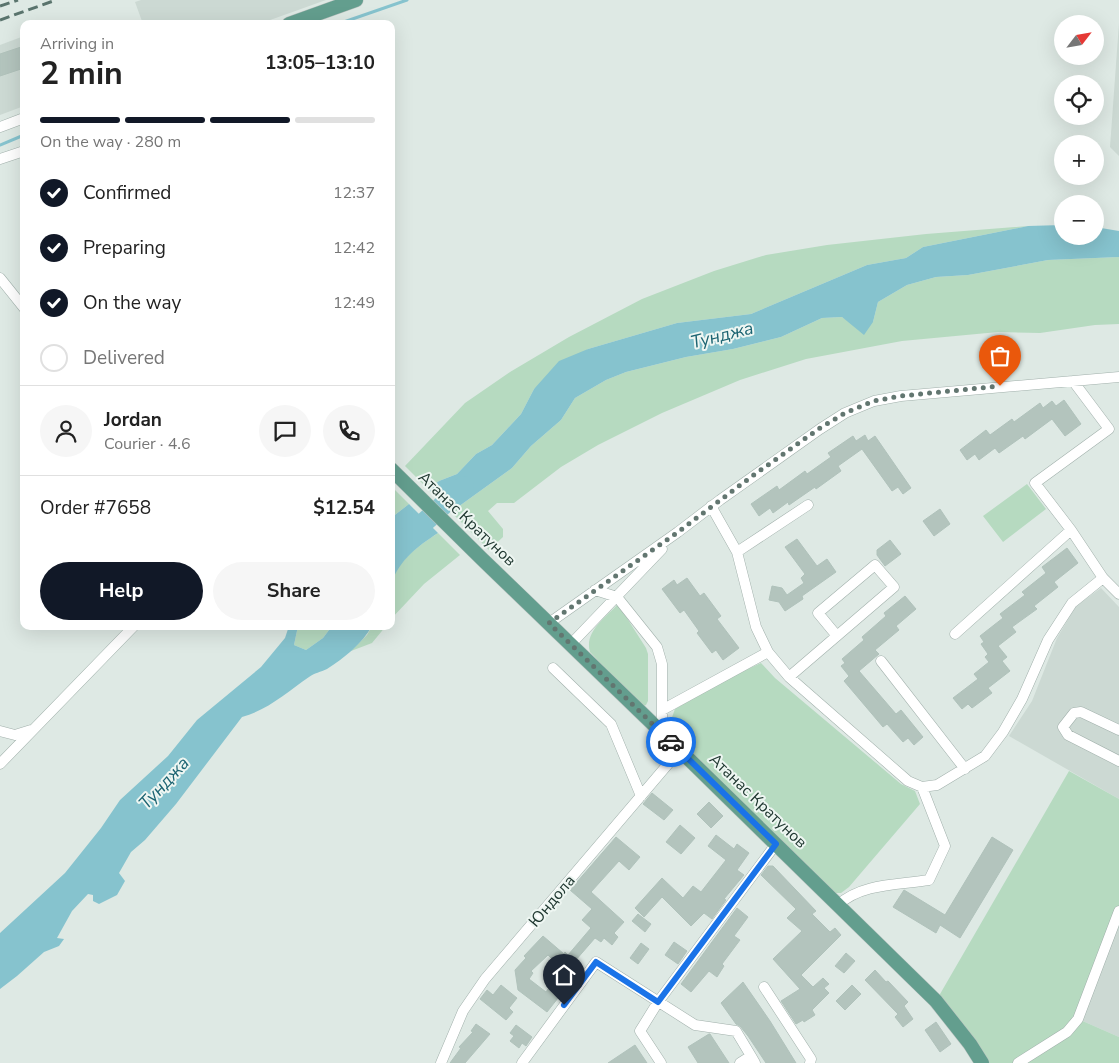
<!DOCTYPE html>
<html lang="en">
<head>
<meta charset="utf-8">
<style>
	body { margin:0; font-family:"Nunito Sans",sans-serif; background:#f6f6f6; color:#222; height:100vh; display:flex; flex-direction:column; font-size:19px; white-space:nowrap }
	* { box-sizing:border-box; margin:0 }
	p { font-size:16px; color:#767676 }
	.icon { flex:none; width:28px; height:28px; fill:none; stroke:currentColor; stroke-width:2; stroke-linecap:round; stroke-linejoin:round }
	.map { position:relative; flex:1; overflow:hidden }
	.details { position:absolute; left:20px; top:20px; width:375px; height:610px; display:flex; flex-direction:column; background:#fff; border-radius:10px; box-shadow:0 5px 20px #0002 }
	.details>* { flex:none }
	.needle { width:32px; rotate:59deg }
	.fabs { position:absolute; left:1054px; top:15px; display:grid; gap:10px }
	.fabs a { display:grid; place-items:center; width:50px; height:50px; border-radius:50%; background:#fff; box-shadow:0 5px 20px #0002; font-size:25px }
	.pin { position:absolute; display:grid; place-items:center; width:42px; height:42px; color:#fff; margin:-51px -21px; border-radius:50% 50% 50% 0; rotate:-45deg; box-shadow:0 0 5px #0007 }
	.pin .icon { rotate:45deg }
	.courier { position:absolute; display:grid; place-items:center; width:50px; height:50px; margin:-25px; border:4px solid #1a73e8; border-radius:50%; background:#fff; color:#222; box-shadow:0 1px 6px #0007 }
	.headline em { font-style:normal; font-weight:700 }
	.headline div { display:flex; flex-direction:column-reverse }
	.headline { display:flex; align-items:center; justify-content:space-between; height:85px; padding:0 20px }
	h1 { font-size:32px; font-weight:700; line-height:38px }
	.bar { display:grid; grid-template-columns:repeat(4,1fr); gap:8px 5px; align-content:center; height:60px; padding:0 20px }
	.bar i { height:6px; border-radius:4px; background:#e0e0e0 }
	.bar .active { background:#111827 }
	.bar p { grid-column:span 4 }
	.line { display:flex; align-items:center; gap:12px; padding:0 20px; border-top:1px solid #e0e0e0 }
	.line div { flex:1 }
	.round { display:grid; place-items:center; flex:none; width:52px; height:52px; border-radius:26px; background:#f6f6f6 }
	ol { padding:0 20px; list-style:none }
	li { display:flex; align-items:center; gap:15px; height:55px }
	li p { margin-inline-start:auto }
	li .icon { padding:5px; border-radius:50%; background:#111827; color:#fff; stroke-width:4 }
	li:last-child { color:#767676 }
	li i { width:28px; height:28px; border:2px solid #e0e0e0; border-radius:50% }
	.cta { display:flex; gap:10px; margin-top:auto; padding:10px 20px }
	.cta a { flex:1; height:58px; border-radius:30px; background:#111827; color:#fff; font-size:20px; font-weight:700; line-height:58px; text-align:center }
	.cta a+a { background:#f6f6f6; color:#222 }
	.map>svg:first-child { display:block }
	.built { fill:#ccd9d3 }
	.green { fill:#b6dac0 }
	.water { fill:#86c3ce }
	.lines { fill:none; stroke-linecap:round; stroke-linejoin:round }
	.stream { stroke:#86c3ce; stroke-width:3 }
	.river { stroke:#86c3ce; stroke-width:20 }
	.building { fill:#b3c4bd; stroke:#b0c2bb; fill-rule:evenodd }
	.minor-casing { stroke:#a1b0ab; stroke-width:11 }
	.major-casing { stroke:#bcc3c1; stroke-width:15 }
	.minor { stroke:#fff; stroke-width:10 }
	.major { stroke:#639e8e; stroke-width:14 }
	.rail { stroke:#5a746d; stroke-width:3; stroke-dasharray:10 5; stroke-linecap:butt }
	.done { stroke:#627670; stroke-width:5; stroke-dasharray:0 9 }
	.route { stroke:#1a73e8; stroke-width:6 }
	.labels { text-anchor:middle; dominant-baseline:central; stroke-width:4; stroke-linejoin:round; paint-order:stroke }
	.street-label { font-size:16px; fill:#203831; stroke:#eef6f2 }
	.water-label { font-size:18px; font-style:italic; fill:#1c6472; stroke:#eef6f2 }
</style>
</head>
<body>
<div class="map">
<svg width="1119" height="1063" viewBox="0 0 1119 1063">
	<rect width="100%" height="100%" fill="#dee9e4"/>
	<path class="built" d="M141,0H326L259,24H143L135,2Z
		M1119,23V156L1110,147Z
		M24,36V106L0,115V45Z
		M1101,588L1119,607V799L1009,736L1032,701L1057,638L1076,606Z
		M1119,911V1037L1078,1019Z"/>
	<path class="green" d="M1028,226L923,247L906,258L867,265L751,314L677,323L588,349L534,389L521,414L492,445L476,454L457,474L439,481L428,489L405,466L465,403L510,372L569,337L642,299L714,271L766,255L827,245L926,234Z
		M1119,257V324L1095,325L1040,333L998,332L902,341L806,359L740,380L662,413L598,445L561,467L514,503H497L488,511L503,529V537L489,550L451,512L512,468L531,446L561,420L575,398L606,380L626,372L686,357L733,349L781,337L822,318L842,317L853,324L873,322L878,302L907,285L936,277L968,275L1048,260Z
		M1027,484L1046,509L1003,542L983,516Z
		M391,486L409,504L391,518Z
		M438,533L460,555L424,584L391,619C391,608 389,595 391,584C395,562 421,544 438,533Z
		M618,604L646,648L648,654V701L646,705L641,707L590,652C584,632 605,618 618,604Z
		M298,626H332L323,638L306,650L294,645Z
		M372,626H386L372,643L351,651L367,635Z
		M761,663L775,678L901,784L915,791L920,804L849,887L841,893H831L675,736L671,720L675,709L726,679Z
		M1069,771L1119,799V911L1078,1019L1119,1037V1063H982L936,1001Z"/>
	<path class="water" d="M1062,225V236H1095V227L1119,231V257L1048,260L968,275L936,277L907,285L878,302L873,322L864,335L842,317L822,318L781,337L733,349L686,357L626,372L606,380L575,398L561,420L531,446L512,468L451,512L428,489L439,481L457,474L476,454L492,445L521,414L534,389L559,361L588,349L677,323L751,314L867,265L906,258L923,247L1028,226Z
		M409,504L438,533C417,547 400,559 391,584V518Z
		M289,626H298L294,645L306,650L323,638L332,626H372C362,644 344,658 327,669C321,672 314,673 309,677C287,692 268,710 242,717L176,804L145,840L131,852L119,873L125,881L117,895L99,904L93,901V895L88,894L72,911L57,938L64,939L59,946L44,952L17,976L0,989V933L65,873L101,828L120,800L168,756L197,720L261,667L285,638Z"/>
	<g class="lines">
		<path class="stream" d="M338,24L407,0
			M0,145L24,135"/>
		<path class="river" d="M391,559L407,538L464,486"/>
	</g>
	<path class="building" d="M24,46V68L0,76V54Z
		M1064,400L1081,424L1065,436L1052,419L1025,439L1023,436L999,453L995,448L979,460L975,454L967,460L960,450L986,430L990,435L1012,419L1014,422L1040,403L1043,408L1052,401L1056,406Z
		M865,435L868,441L875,436L911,488L903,494L898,487L892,491L862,449L838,466L841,471L816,489L815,487L789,505L788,502L773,513L770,508L759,516L751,504L777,486L779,490L805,471L807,474L831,457L828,453L853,436L856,441Z
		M940,509L950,524L934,536L923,521Z
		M797,539L817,566L827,559L836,572L802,596L803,599L785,611L779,602L769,600L772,586L782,588L787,595L804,583L801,578L805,574L785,547Z
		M890,540L901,554L885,566L877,555V550Z
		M1067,548L1078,563L1054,582L1058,587L1034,606L1037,609L1012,627L1016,632L998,646L1007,657L1002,661L1010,671L988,688L992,693L972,708L968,704L962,709L953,698L978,679L974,674L989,662L985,657L988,654L981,644L984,642L980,636L1003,618L1000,614L1025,595L1022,592L1046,573L1042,567Z
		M687,578L700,596L704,593L721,616L717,619L739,648L723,660L716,650L712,653L697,633L699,631L684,610L680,613L662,589L674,580L677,585Z
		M905,596L916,609L896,626L899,630L875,650L879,654L859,671L896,714L901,710L923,737L914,745L908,738L903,742L887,724L883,727L844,681L849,676L841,666L845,663L842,659L864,640L862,637L886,616L884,613Z
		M652,793L673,810L664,820L643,804Z
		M709,802L723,816L711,828L697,814Z
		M680,825L695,838L681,854L666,842Z
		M716,835L734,849L737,844L749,853L737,870L744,875L724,899L726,900L712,919L704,913L691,926L662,897L644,917L635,908L662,878L683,898L693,886L701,892L726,860L708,846Z
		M616,837L640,857L629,870L619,861L591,892L624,922L614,933L618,937L612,945L604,938L601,942L595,938L575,961L579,964L570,975L572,976L563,988L566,991L560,999L558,998L547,1012L518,990L515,970L526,958L524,956L543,936L564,954L565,952L568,955L591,928L582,920L592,909L570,890ZM548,955L562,969L546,992L529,979L533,973L531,971Z
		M992,837L1013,850L960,938L940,925L936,933L893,907L904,890L945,915Z
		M768,866H773L816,911L812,914L830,932L835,928L841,935L801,975L813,987L823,978L829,984L824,988L829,993L812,1010L815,1015L804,1022L803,1020L796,1024L781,1001L800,989L773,959L802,931L787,918L796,909L761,875Z
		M737,908L748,917L734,936L740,940L722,964L724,966L717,977L709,971L691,992L681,984Z
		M638,914L651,924L645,932L632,921Z
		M674,942L687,951L678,964L665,955Z
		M641,943L649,949L638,964L630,958Z
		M846,953L855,961L844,973L835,966Z
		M875,970L886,982L888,981L908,1002L904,1006L913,1019L903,1027L895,1017L898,1014L865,980Z
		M743,982L770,1021L796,1063H766L748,1036L740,1026L736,1024L721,1003Z
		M501,985L517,998L509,1008L513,1012L506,1020L480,999L487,990L493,995Z
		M852,985L861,994L845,1010L836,1001Z
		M936,1022L951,1044L940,1052L925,1030Z
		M476,1024L490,1034L465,1063H450L461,1048L459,1047L473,1032L471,1031Z
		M516,1025L532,1037L526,1046L522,1043L519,1048L510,1041L514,1036L510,1033Z
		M709,1034H710L729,1063H698L688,1047Z
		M635,1045L647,1063H608Z"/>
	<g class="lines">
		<defs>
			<path id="minor" d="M0,127L24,118
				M0,159L24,151
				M0,278L24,308
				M1073,381L1109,429L1035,483L1071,530L1103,578L1119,594
				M711,506L737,552L756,627L768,652L789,677L908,781L922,787L937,785L985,756L1003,732L1022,699L1048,640L1072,603L1103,578
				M737,552L808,505
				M595,590L617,597L657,647L662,664V732
				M549,623L678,532L720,500L820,429L845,413L874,401L901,396L1119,377
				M955,634L1071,530
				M571,644L662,549
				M881,661L965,769
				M553,668L611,724L641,796
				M789,677L894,587L875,565L818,613L837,636
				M662,710L768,652
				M1119,730L1081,712L1074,713L1063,727L1068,735L1119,761
				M0,731L15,735L31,730
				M0,764L134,626
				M838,905C862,883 899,885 929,880L945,846L922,787
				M764,987L811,1059L810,1063
				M441,1063L463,1011L485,979L680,750
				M522,1063L596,962L695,1025L736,1031L751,1056
				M661,1063L640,1031L658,1002L776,844
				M740,1063L751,1056L755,1063
				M1018,1063L1067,1032L1078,1019L1119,911"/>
			<path id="major" d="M289,24L356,0
				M391,469L481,558L654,725L936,1001L970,1044L982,1063"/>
		</defs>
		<use href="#minor" class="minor-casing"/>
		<use href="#major" class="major-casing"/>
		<use href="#minor" class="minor"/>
		<use href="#major" class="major"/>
		<path class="rail" d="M0,6L18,0
			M0,20L56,0"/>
	</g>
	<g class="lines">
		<path class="done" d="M671,742L549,623L678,532L751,477L820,428L845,413L874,401L901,396L1000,386"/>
		<path class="route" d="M564,1005L596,962L658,1002L776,844L671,742"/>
	</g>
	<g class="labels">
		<g class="street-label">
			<text transform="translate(467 519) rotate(44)">Атанас Кратунов</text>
			<text transform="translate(758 801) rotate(44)">Атанас Кратунов</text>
			<text transform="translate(552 901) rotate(-50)">Юндола</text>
		</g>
		<g class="water-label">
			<text transform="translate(722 335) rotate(-14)">Тунджа</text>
			<text transform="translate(164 783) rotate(-47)">Тунджа</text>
		</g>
	</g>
</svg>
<div class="fabs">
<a><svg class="needle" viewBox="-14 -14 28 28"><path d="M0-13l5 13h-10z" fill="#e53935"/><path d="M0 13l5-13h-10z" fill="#767676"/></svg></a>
<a><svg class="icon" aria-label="locate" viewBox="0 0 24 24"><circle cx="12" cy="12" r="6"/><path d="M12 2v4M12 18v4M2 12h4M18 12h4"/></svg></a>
<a>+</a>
<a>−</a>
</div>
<div class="pin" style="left:1000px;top:386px;background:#ea580c"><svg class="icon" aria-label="bag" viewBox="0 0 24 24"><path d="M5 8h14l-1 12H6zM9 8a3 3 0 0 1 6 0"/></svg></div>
<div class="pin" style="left:564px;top:1005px;background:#1f2937"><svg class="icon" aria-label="home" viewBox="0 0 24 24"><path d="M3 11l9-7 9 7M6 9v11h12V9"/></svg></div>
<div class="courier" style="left:671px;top:742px"><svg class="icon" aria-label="car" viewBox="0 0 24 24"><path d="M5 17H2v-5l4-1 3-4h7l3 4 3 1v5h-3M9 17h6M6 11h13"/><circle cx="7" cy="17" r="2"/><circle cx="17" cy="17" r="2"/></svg></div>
<section class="details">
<div class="headline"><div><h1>2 min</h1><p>Arriving in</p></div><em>13:05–13:10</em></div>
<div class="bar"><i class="active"></i><i class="active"></i><i class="active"></i><i></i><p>On the way · 280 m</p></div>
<ol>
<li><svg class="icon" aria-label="check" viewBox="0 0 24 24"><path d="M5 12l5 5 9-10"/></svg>Confirmed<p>12:37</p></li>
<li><svg class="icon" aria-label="check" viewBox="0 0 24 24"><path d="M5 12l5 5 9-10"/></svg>Preparing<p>12:42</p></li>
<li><svg class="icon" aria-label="check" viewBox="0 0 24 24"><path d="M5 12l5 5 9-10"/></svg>On the way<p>12:49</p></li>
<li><i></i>Delivered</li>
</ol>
<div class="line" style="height:90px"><a class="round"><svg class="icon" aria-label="person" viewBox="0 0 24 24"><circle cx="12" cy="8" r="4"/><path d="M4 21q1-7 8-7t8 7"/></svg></a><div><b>Jordan</b><p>Courier · 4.6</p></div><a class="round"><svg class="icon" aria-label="chat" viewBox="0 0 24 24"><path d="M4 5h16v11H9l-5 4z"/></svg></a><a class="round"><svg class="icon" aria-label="phone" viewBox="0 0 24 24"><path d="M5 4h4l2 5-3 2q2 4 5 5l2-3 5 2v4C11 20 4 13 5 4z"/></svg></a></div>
<div class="line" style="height:65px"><div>Order #7658</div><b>$12.54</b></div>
<div class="cta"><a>Help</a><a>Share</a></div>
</section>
</div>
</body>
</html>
